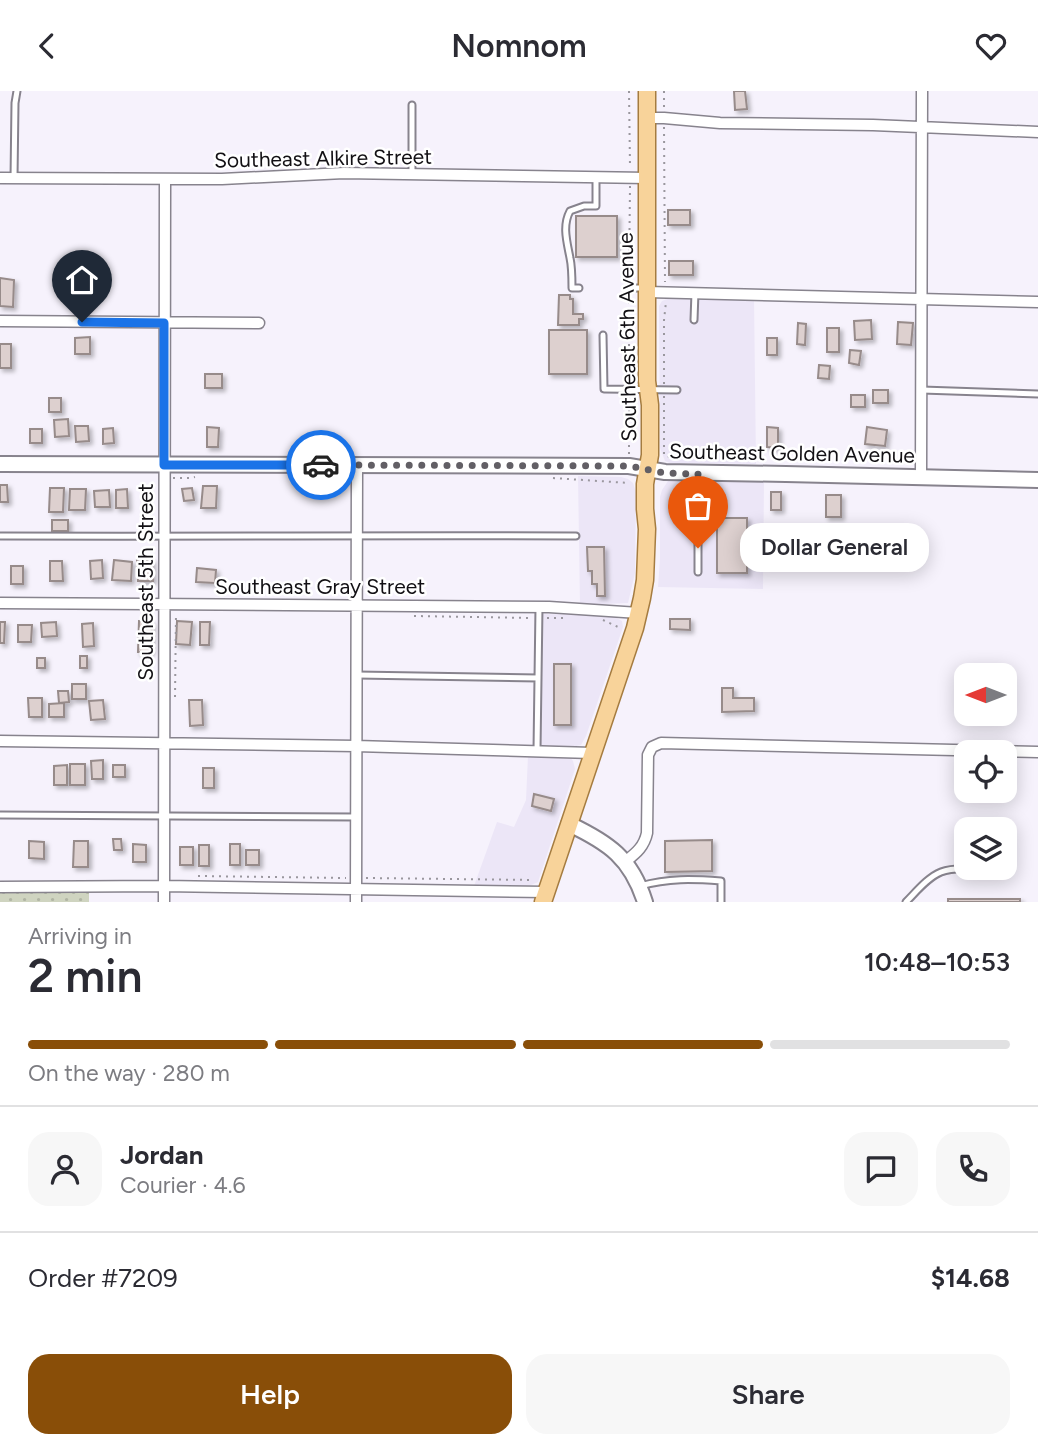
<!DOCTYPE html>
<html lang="en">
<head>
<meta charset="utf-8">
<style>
	body { margin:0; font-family:Figtree,sans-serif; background:#f7f7f7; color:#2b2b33; height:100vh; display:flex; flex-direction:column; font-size:26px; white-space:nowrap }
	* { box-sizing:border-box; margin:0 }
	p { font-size:23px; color:#7c7c81 }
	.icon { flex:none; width:38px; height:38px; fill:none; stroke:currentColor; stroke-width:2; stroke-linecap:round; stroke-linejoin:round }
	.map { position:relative; height:811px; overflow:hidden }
	.side { display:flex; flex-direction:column; background:#fff; flex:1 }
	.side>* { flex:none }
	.needle { width:46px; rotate:270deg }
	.buttons { position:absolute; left:954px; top:572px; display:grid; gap:14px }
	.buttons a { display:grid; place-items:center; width:63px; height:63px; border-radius:14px; background:#fff; box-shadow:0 4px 18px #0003; font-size:35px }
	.pin { position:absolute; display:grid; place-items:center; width:60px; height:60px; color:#fff; margin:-72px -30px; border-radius:50% 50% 50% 0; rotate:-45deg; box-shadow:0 0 7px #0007 }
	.pin .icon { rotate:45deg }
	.courier { position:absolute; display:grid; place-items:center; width:70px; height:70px; margin:-35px; border:5px solid #1a73e8; border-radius:50%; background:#fff; color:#222; box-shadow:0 2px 9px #0007 }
	.bubble { position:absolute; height:49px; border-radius:21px; background:#fff; box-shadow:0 4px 18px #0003; font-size:23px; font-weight:600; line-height:49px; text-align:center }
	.headline em { font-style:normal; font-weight:600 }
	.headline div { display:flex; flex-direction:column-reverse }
	.headline { display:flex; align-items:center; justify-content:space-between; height:119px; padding:0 28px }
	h1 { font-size:46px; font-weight:600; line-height:52px }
	.bar { display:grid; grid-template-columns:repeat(4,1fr); gap:10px 7px; align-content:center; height:84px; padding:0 28px }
	.bar i { height:9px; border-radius:5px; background:#e1e1e2 }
	.bar .on { background:#894e08 }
	.bar p { grid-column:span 4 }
	.line { display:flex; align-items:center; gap:18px; padding:0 28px; border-top:2px solid #e1e1e2 }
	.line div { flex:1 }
	.round { display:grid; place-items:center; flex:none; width:74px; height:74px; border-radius:21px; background:#f7f7f7 }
	.button { display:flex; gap:14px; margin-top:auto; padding:14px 28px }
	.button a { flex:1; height:80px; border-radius:21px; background:#894e08; color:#fff; font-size:28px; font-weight:600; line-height:80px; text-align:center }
	.button a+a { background:#f7f7f7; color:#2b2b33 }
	header { display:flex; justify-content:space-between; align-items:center; height:91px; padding:0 28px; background:#fff; font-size:32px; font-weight:600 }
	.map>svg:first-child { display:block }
	.built { fill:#ece6f7 }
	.grass { fill:url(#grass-dots) }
	.building { fill:#ddd0cf; stroke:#978b8a; stroke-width:2; filter:url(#shadow) }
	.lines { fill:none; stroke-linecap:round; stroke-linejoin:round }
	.lane-casing { stroke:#87838d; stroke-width:9 }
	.street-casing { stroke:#87838d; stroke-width:13 }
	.secondary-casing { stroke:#87838d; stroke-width:18 }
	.primary-casing { stroke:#a57c40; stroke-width:19 }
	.path { stroke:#9a979e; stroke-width:2; stroke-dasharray:2 5; stroke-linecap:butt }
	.lane { stroke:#fff; stroke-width:5 }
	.street { stroke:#fff; stroke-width:10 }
	.secondary { stroke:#fff; stroke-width:14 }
	.primary { stroke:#f8d39a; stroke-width:16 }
	.done { stroke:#625f65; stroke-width:7; stroke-dasharray:0 12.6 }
	.route { stroke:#1a73e8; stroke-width:9 }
	.labels { text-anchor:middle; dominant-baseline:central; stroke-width:5; stroke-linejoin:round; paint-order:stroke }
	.street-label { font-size:21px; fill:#121014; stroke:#fff }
</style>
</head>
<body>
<header><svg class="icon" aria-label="back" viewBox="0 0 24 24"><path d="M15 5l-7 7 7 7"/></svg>Nomnom<svg class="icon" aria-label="heart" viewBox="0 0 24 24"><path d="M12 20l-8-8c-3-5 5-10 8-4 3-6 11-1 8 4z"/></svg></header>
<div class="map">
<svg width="1038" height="811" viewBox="0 0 1038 811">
	<defs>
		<pattern id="grass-dots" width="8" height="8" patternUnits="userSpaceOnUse" patternTransform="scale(1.75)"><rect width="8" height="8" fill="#cfd4c0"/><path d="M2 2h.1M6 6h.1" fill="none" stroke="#b1b5a4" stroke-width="1.8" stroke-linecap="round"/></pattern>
		<filter id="shadow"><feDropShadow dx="3" dy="3" stdDeviation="2" flood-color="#0004"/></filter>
	</defs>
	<rect width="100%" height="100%" fill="#f6f2fc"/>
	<path class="built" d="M672,206L754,207L756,373L670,372L665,370L660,357L659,215L662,210Z
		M578,385L621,386L628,388L633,392L636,401L635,482L628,512L580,514Z
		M676,389L764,391L763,498L658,496L660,468V406L662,399L668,390Z
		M540,523L611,524L622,530L623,536L586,645L581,654L576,655H539Z
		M528,665H569L573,670L575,678L538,791L529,795H474L497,731L514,736L526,709Z"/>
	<path class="grass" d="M89,800V811H0V801Z"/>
	<path class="building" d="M734,0H745L747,18L735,19Z
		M668,119H690V134H668Z
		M576,125H617V166H576Z
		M669,170H693V184H669Z
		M0,187L14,189L13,216L0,215Z
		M559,204H570V208H573V223H583V228H579V234H558Z
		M871,229L872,248L855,249L854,230Z
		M898,231L913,232L911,254L897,253Z
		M798,232L806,233L805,254L797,253Z
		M827,237H839V261H827Z
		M549,239H587V283H549Z
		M90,246V263H75V247Z
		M767,247H777V264H767Z
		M0,253H11V277H0Z
		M850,259L861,260L859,274L849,272Z
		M819,274L830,275L829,288L818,287Z
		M205,283H222V297H205Z
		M873,299H888V312H873Z
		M851,304H865V316H851Z
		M49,307H61V321H49Z
		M68,328L69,345L55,346L54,329Z
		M75,335H88L89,350L76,351Z
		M207,336L219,337L218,356H207Z
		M767,336L778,337V357L767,356Z
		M867,336L887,339L885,355L865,353Z
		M113,337L114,352L103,353V338Z
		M30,338H42V352H30Z
		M0,394H7L8,411H0Z
		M203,395H217L216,417H201Z
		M50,397H64L63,421H49Z
		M192,397L194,409L184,410L182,398Z
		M70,398H86L85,419H69Z
		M127,398L128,417H116V399Z
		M109,399L110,416H95L94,400Z
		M771,401H781V419H771Z
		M826,404H841V426H826Z
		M717,427H747V482H717Z
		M52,429H68V440H52Z
		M587,456H604L605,505H597V493H592V480H588Z
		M102,469L103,487L91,488L90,470Z
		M114,469L132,471L131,490L112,489Z
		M137,469H152L153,490H138Z
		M50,470H62L63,490H50Z
		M11,475H23V493H11Z
		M197,477L216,479L215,492L196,491Z
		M670,528H690V539L670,538Z
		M139,530L152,531L151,561H138Z
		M177,530L192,531L190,554L176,553Z
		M0,531H5L4,552H0Z
		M56,531L57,545L42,546L41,532Z
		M200,531H210L209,554H200Z
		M93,532L94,555L83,556L82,533Z
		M18,534H32L31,551H18Z
		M80,565H87V577H80Z
		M37,567H45V577H37Z
		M554,573H571V634H554Z
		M72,593H86V608H72Z
		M722,597H733V607H754V620L722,621Z
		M58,600H68L69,611L59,612Z
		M28,607H42V626H29Z
		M103,609L105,628L91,629L89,610Z
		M189,609H202L203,634L190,635Z
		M64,612V626H49V613Z
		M103,669V688H92L91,670Z
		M70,673H85V694H70Z
		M67,674V694H54V675Z
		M113,674H125V686H113Z
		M203,677H214V697H203Z
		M534,703L554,708L551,720L532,715Z
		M113,748H121L122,759H114Z
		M712,749V780L665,781V750Z
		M29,750L44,751V768L29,767Z
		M74,750H88V776H73Z
		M133,753L146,754V771H133Z
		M230,753H240V774H230Z
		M199,754H209V775H199Z
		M180,756H193V774H180Z
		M246,759H259V774H246Z
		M948,808H1020V811H948Z"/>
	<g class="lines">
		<defs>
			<path id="lane" d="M412,14V83
				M14,87L15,12L17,0
				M579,197H572C572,187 572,176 570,167C567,151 562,135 570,120L584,115H596V86
				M629,197H644
				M694,229L695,201
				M603,244L604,298L677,299
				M922,299L1038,303
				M0,445C192,446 384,444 576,445
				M698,481V383
				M357,584L538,587
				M537,659L539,516
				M0,724L356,726
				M640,795C669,787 692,788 721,790V811
				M906,811C916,801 928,786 941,781C956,775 983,779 999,780"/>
			<path id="street" d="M647,27H664L720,32L873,34L1038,41
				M0,87L222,88L344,82L647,87
				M647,201L1038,211
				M0,230L259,232
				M921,386L922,0
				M0,512L549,516L639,522
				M0,650L356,655L592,662
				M625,771C636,762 644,756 647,742L648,664L652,656L661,652L1038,661
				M0,796L164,795L546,801
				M164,811L165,88
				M356,811L357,375"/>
			<path id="secondary" d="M0,373L629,375L665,381L786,383L1038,389
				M569,733C609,752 631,767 645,811"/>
			<path id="primary" d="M543,811L635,537L642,507L645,489L647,438L645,418V393L650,364V314L647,290V0"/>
		</defs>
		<use href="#lane" class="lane-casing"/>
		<use href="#street" class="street-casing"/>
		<use href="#secondary" class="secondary-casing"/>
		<use href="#primary" class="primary-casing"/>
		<path class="path" d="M629,0L630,76
			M664,16V0
			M664,36L665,191
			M629,188L630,95
			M629,204V289
			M664,293V229L666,211
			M629,305V363
			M664,305V364L680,369
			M173,387H190L195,386
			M553,387L629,392
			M414,525L531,527
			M547,527H566
			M603,529L618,536
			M175,606L176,524
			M198,785L346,787
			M366,787L533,789"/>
		<use href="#lane" class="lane"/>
		<use href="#street" class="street"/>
		<use href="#secondary" class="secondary"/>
		<use href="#primary" class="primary"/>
	</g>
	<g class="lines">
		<path class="done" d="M321,374L629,375L665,382L698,383V457"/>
		<path class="route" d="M82,231L164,232V374H321"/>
	</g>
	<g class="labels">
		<g class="street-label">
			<text transform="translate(323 67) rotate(-1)">Southeast Alkire Street</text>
			<text transform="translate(627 246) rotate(-91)">Southeast 6th Avenue</text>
			<text transform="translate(792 362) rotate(1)">Southeast Golden Avenue</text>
			<text transform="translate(145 491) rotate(-90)">Southeast 5th Street</text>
			<text x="320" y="495">Southeast Gray Street</text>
		</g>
	</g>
</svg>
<div class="buttons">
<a><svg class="needle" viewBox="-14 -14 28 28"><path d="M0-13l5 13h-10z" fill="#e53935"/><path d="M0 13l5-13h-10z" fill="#7c7c81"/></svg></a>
<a><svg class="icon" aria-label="locate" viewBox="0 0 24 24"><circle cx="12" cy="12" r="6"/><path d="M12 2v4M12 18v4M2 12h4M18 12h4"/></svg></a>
<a><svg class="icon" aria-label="layers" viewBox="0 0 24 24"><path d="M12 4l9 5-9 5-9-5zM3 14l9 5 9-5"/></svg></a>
</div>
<div class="pin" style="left:698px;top:457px;background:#ea580c"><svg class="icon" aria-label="bag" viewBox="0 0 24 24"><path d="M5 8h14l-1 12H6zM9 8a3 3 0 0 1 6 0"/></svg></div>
<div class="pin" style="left:82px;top:231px;background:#1f2937"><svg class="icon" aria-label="home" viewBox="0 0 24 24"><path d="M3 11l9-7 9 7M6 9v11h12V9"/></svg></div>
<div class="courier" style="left:321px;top:374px"><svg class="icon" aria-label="car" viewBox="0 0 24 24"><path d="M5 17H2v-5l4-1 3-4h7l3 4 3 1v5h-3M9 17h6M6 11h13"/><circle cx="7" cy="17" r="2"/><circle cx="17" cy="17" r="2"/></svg></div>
<div class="bubble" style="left:740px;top:432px;width:189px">Dollar General</div>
</div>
<section class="side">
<div class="headline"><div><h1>2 min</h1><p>Arriving in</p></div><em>10:48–10:53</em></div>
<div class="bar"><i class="on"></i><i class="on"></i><i class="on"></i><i></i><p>On the way · 280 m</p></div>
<div class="line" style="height:126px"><a class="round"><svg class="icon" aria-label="person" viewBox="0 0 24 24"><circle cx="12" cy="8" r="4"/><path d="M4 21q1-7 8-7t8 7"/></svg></a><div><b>Jordan</b><p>Courier · 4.6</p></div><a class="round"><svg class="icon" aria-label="chat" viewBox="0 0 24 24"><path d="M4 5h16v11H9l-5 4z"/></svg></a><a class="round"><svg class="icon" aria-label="phone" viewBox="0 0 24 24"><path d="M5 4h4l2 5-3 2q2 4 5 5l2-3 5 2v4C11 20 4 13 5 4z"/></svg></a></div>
<div class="line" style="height:91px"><div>Order #7209</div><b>$14.68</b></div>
<div class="button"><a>Help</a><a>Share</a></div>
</section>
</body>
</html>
